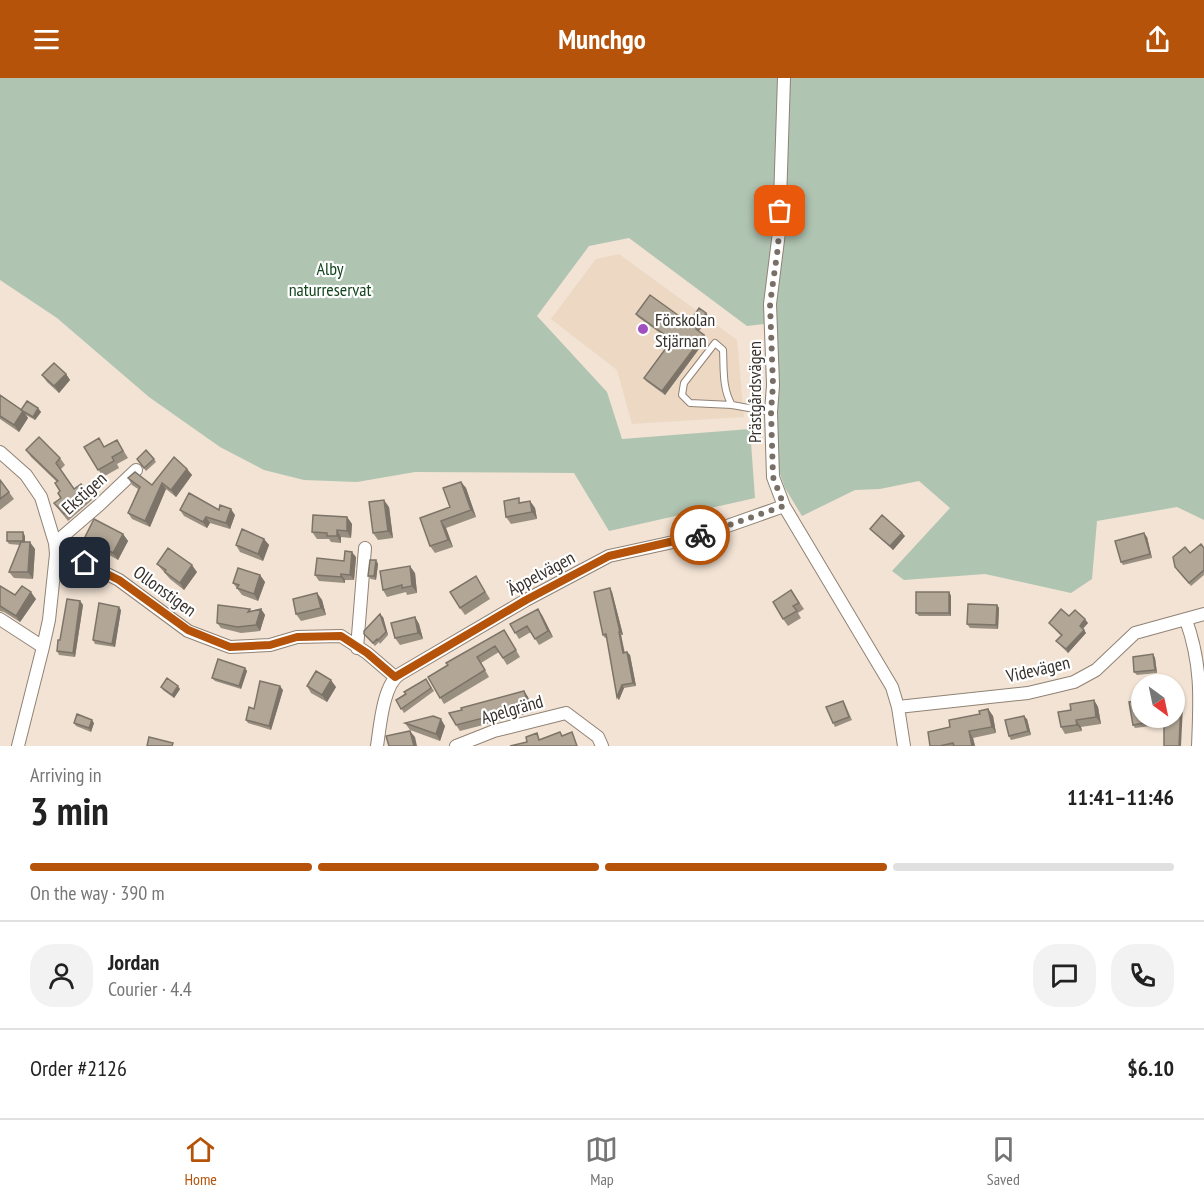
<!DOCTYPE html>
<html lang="en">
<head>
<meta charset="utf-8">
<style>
	body { margin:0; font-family:"PT Sans Narrow",sans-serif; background:#f2f2f2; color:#222; height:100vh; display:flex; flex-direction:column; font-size:22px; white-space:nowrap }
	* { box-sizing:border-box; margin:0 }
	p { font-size:20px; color:#767676 }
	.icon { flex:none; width:33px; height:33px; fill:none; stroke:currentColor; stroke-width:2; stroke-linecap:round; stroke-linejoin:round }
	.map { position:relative; height:668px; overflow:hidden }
	.drawer { display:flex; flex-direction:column; background:#fff; flex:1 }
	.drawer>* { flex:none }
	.needle { width:39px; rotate:147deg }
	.buttons { position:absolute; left:1131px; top:596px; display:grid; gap:12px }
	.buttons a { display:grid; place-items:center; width:54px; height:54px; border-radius:50%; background:#fff; box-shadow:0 2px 4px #0004; font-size:30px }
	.pin { position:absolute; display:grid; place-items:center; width:51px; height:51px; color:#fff; margin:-26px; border-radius:12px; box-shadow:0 3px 9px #0006 }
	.courier { position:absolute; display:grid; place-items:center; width:60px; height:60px; margin:-30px; border:4px solid #b45309; border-radius:50%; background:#fff; color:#222; box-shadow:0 2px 8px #0007 }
	.headline em { font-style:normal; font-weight:600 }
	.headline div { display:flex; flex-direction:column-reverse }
	.headline { display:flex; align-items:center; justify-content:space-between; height:102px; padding:0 30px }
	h1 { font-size:39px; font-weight:600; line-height:45px }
	.bar { display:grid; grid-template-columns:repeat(4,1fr); gap:9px 6px; align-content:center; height:72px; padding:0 30px }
	.bar i { height:8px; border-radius:4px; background:#e0e0e0 }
	.bar .current { background:#b45309 }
	.bar p { grid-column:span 4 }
	.line { display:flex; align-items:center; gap:15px; padding:0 30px; border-top:2px solid #e0e0e0 }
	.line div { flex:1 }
	.round { display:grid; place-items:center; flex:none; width:63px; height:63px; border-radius:24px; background:#f2f2f2 }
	header { display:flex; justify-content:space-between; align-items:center; height:78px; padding:0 30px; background:#b45309; color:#fff; font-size:27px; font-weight:600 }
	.tabs { display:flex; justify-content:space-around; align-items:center; height:84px; border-top:2px solid #e0e0e0; background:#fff; font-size:16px; color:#767676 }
	.tabs a { display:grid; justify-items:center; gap:3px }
	.tabs .current { color:#b45309 }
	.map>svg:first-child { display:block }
	.built { fill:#ecd8c3 }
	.green { fill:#b0c4b2 }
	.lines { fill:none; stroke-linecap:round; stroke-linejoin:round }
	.lane-casing { stroke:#908274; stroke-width:8 }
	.street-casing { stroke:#908274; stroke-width:14 }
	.lane { stroke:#fff; stroke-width:6 }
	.street { stroke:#fff; stroke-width:12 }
	.wall { fill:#998f81 }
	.shaded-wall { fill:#7d7469 }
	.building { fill:#b2a696; stroke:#7d7469; stroke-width:1.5 }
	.done { stroke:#786f66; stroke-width:6; stroke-dasharray:0 10.8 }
	.route { stroke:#b45309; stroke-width:8 }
	.poi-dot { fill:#a14fbf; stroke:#fff; stroke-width:2 }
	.labels { text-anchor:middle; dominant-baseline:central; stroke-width:4.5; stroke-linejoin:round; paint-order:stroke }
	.park-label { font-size:18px; fill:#14451e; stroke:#fff }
	.poi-label { font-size:18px; fill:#36302b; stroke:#fff; text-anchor:start }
	.street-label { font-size:18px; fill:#36302b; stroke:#fff }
</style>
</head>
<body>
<header><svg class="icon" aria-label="menu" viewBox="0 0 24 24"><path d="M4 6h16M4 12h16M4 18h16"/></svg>Munchgo<svg class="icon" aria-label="share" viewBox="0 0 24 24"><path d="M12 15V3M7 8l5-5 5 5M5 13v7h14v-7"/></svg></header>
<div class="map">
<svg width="1204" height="668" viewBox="0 0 1204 668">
	<rect width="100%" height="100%" fill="#f2e3d4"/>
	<path class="built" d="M619,176L737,262L744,339L632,346L617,292L551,241L596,181Z"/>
	<path class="green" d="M0,0H1204V442L1177,429L1097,443L1092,501L1071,515L985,496L904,502L892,493L950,430L919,403L880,411L855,412L802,438L785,410L779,393L775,355L774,245L747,248L629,160L589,168L537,238L607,314L622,361L750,351L755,420L609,453L574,395L415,394L357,404L304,402L264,392L220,369L149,319L57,240L0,202Z"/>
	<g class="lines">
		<defs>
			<path id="lane" d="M732,327C722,311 724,290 723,272L715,265L684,305L682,317L690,325L732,327L771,334"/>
			<path id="street" d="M784,0L779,154L770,226L773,307L771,334L773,399L784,428L892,609L898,629L904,668
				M0,374L26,397L41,419L55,465L56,476L49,542L43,569L18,668
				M55,465L98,428L136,392
				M56,476L85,485L119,502L188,553L230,569L270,567L297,559L341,558L367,575L395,599
				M0,541L43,569
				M1186,542C1202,587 1200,621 1198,668
				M357,570L365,470
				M898,629L1028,615L1074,604L1096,592L1135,555L1204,536
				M377,668C380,649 383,606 400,596L526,522L609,478L696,459L784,428
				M456,668L494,653L566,635L598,659L602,668"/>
		</defs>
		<use href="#lane" class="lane-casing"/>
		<use href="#street" class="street-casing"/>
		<use href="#lane" class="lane"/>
		<use href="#street" class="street"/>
	</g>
	<path class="wall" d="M706,235L709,239L699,253L704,257L707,260L665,317L646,303L644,300L671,263L638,239L636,236L689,245Z
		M66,296L70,302L59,315L47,304L42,297Z
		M0,317L22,332L38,330L41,334L35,342L26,337L28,340L19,354L0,341Z
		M117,362L128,380L117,386L119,390L103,399L84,369H105Z
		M26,372L60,380L65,387L60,392L74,411L81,406L92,422L68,443L54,425L61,420L60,413L57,404L31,379Z
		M137,381H154L156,384L146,393Z
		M187,391L192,397L176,419L166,411L150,449L132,441L128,435L138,411L132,407L128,400L152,407Z
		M0,402L14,421L0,432Z
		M461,404L466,410L476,439L446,450L453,469L435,475L430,468L420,440L450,429Z
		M530,423L535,430L537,441L511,446L506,439L522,425Z
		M389,429L393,460L378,462L373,455Z
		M180,432L235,437L230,451L210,445L207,450L184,438Z
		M347,439L352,446L351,460L341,459V465L331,464L329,461H317L312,454Z
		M870,451L902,455L905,458L893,472L873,454Z
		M123,456L128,463L118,482L90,466L85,459Z
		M25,458V464L35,471L33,501L14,500L9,494L20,467L9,466L7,463Z
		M1147,459L1152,480L1123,487L1121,484Z
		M264,461L269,467L263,483L240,474L236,467Z
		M1204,470V497L1191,508L1177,492L1190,475Z
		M356,479L354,502H345V505L319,503L315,497L344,483Z
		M376,482L378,486L376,502L371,501L368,498Z
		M157,486L197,494L184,512L170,501Z
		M415,495L417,515L407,517L406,514L387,519L383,512Z
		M260,497L265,504L258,523L242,517L233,505Z
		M476,498L490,521L465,537L460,530Z
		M0,508L15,517L36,521L20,544L4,534L0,533Z
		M791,512L804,531L798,535L801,540L788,548L783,541Z
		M612,514L623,557H621L625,575L627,574L630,577L636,608L624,610L619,622L617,619L607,560H605L603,557Z
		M949,514L951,518V538H919L916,535Z
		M317,515L322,522L326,537L301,543L296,536Z
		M80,523L83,527L75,579L59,577L57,573Z
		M997,527L999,530L998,551L970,550L967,546Z
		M250,531L251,533L261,531L265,537L260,553L241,555L221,550L217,545Z
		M121,532L115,569L95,566L93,562Z
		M542,537L553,559L539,567L531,554L519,561L510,546Z
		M1069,538L1088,545L1083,551L1086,555L1068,575L1056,563L1061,558L1049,545Z
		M383,539L388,557L380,566L379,564L375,568L364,556Z
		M415,539L419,546L423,561L400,567L395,560Z
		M508,558L520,579L507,587L499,574L481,585L489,599L444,626L428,599Z
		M1153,576L1155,580L1157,595L1137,597L1134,594Z
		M245,590L247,593L241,611L215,603L212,600Z
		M426,601L434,613L404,635L396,622Z
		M307,608L336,609L327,624L311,615Z
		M161,609L180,611L174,620L163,612Z
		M283,612L271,652L248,645L246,642L254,631Z
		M524,613L528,619L533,634L460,653L456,647Z
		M1094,622L1098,629L1101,646L1081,649L1082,653L1065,656L1061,649L1071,632Z
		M843,623L845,626L852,642L835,649L833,645Z
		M988,631L993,638L996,655L973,660L975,668H930L980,636Z
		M1150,639L1151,648L1135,650L1133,647Z
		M1027,641L1031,657L1011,662L1009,658Z
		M74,645H94L91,654L76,648Z
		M405,645L445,648L440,663L410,652Z"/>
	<path class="shaded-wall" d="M706,235L709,239L698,254L696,251Z
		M704,257L707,260L665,317L662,313Z
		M66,296L70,302L59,315L54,308Z
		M38,330L41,334L35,342L33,339Z
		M23,333L28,340L19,354L14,347Z
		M187,391L192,397L176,419L171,412Z
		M461,404L466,410L476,439L471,432Z
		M162,405L166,411L150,449L145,443Z
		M384,422L389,429L393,460L388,453Z
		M530,423L535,430L537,441L532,434Z
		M231,431L235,437L230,451L226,445Z
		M206,439L210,445L207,450L203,444Z
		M347,439L352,446L351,460L347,453Z
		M441,443L446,450L453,469L448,462Z
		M337,452L341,459V465L337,458Z
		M23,454L25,458V467L23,463Z
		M902,455L905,458L893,472L890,468Z
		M1144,455L1147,459L1152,480L1150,476Z
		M123,456L128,463L118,482L113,475Z
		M264,461L269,467L263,483L258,476Z
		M30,464L35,471L33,501L28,494Z
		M352,474L356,479L354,502L350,497Z
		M376,482L378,486L376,502L374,498Z
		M192,487L197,494L184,512L180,505Z
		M410,488L415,495L417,515L412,508Z
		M341,496L345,502V505L341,499Z
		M260,497L265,504L258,523L254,516Z
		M610,510L612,514L623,557L620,554Z
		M31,514L36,521L20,544L16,538Z
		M949,514L951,518V538L949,535Z
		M317,515L322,522L326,537L321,530Z
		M80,523L83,527L75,579L73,575Z
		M997,527L999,530L998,551L996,547Z
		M119,529L121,532L115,569L112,566Z
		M261,531L265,537L260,553L256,547Z
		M538,531L542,537L553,559L548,553Z
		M380,536L383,539L388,557L386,554Z
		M415,539L419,546L423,561L418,555Z
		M1085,541L1088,545L1082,551L1080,548Z
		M1084,552L1086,555L1068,575L1066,571Z
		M619,554L621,557L625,578L623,575Z
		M627,574L630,577L636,608L633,605Z
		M1153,576L1155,580L1157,595L1155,592Z
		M245,590L247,593L241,611L239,608Z
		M331,602L336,609L327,624L322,617Z
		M622,607L624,610L619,622L617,619Z
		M178,608L180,611L174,620L172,617Z
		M280,608L283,612L271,652L269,648Z
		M524,613L528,619L533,634L529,628Z
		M1094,622L1098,629L1101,646L1096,639Z
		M1181,624L1183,628L1181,668H1179Z
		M988,631L993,638L996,655L992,649Z
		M1024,638L1027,641L1031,657L1028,653Z
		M441,641L445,648L440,663L436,656Z
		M92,642L94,645L91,654L89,650Z
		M1076,642L1081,649L1082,653L1077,647Z
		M410,653L415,659L417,668H414Z
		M969,653L973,660L975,668H972Z"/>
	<path class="building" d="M650,217L689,245L699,230L706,235L696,251L704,257L662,313L644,300L672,262L636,236Z
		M54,285L66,296L54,308L42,297Z
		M0,317L23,333L14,347L0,338Z
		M27,323L38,330L33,339L21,332Z
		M39,359L60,380L56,385L74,411L81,406L87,415L64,436L54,425L61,420L58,415L60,413L55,405L58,403L26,372Z
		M99,360L104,369L117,362L123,373L112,379L114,383L98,392L84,369Z
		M146,372L154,381L144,390L137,381Z
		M174,379L187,391L171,412L162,405L145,443L128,435L140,409L128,400L135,394L152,407Z
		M0,402L9,414L0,421Z
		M461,404L471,432L441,443L448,462L430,468L420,440L450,429L443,410Z
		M189,415L219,432L220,427L231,431L226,445L206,439L203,444L180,432Z
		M519,420V425L530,423L532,434L506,439L504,423Z
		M384,422L388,453L373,455L369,424Z
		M313,437L347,439V453L337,452V458H327V455L312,454Z
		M882,437L902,455L890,468L870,451Z
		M94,441L123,456L113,475L85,459Z
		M242,451L264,461L258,476L236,467Z
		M7,454H23V463H7Z
		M1144,455L1150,476L1121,484L1115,463Z
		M21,464H30L28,494H9Z
		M1201,466L1204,470V492L1189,505L1175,489L1173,479L1185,469L1190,475Z
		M168,470L192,487L180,505L165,494L166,492L157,486Z
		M345,473L352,474L350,497L341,496V499L315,497L317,480L344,483Z
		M370,482H376L374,498H368Z
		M410,488L412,508L402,510V507L383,512L380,493Z
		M238,490L260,497L254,516L237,510L239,507L233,505Z
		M476,498L485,514L460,530L450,514Z
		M0,508L15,517L22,508L31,514L16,538L0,528Z
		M610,510L620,554H619L623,575L627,574L633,605L622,607L617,619L606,556L603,557L594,514Z
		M791,512L799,525L793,528L797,533L783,541L773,524Z
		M916,514H949V535H916Z
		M317,515L321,530L296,536L293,521Z
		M67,521L80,523L73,575L57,573L58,562H60Z
		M99,525L119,529L112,566L93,562Z
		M968,526L997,527L996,547L967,546Z
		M218,527L250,531L248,534L261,531L256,547L237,549L217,545Z
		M538,531L548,553L535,561L527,548L515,555L510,546Z
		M1061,531L1069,538L1075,532L1085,541L1080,548L1084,552L1066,571L1056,563L1062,557L1049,545Z
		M380,536L386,554L378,562L377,561L373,565L364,556V553Z
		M415,539L418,555L395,560L391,545Z
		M504,552L516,572L503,580L495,568L477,579L485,592L440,620L428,599L448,587L446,585Z
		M1153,576L1155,592L1134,594L1133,579Z
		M218,581L245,590L239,608L212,600Z
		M316,593L331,602L322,617L307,608Z
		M167,600L178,608L172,617L161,609Z
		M426,601L431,610L401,631L396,622L406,616L404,614Z
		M260,603L280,608L269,648L246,642L249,629L254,631Z
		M524,613L529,628L519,631L456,647L449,635L462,632L461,630Z
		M1094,622L1096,639L1076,642L1077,647L1061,649L1058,634L1071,632L1070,626Z
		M843,623L849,639L833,645L826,629Z
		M1142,623V639H1148L1149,644L1133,647L1129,624Z
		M1174,624H1181L1179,668H1164V639H1174Z
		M988,631L992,649L969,653L972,668H954L953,665L940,668H930L928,654L950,649L949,642L980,636L979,633Z
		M77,636L92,642L89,650L74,645Z
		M433,638L441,641L436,656L405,645Z
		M1024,638L1028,653L1009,658L1005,642Z
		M410,653L414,668H389L386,658Z
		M560,654L562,658L572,654L577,668H510L527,664L526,659L537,655L539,662Z
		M149,659L173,665L172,668H147Z"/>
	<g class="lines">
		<path class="done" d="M700,457L784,428L773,399L771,334L773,307L770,226L778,169L780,133"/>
		<path class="route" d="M85,485L119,502L188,552L230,569L270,567L297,559L341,558L367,575L395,599L526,522L609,478L700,457"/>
	</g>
	<circle class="poi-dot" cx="643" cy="251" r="6"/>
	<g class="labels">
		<g class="park-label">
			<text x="330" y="190">Alby<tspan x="330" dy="21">naturreservat</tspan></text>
		</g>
		<g class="poi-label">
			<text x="655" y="241">Förskolan<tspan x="655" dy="21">Stjärnan</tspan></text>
		</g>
		<g class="street-label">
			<text transform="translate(754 314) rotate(-90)">Prästgårdsvägen</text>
			<text transform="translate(84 415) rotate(-42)">Ekstigen</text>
			<text transform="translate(541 495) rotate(-28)">Äppelvägen</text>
			<text transform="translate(165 513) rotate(36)">Ollonstigen</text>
			<text transform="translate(1038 591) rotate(-13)">Videvägen</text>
			<text transform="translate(512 631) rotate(-16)">Apelgränd</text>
		</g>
	</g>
</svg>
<div class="buttons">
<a><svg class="needle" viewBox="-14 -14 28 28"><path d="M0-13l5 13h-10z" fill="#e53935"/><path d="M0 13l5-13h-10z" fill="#767676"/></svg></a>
</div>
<div class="pin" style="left:780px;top:133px;background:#ea580c"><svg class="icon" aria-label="bag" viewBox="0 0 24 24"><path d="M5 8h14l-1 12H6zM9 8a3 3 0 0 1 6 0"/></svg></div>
<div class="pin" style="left:85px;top:485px;background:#1f2937"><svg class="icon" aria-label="home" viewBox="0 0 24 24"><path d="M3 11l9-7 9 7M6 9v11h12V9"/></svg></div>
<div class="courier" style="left:700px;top:457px"><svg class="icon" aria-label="bike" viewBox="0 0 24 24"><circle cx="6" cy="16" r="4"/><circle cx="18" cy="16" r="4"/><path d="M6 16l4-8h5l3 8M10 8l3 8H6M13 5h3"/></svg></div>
</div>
<section class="drawer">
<div class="headline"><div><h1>3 min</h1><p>Arriving in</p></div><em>11:41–11:46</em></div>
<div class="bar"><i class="current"></i><i class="current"></i><i class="current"></i><i></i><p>On the way · 390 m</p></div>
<div class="line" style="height:108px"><a class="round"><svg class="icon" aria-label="person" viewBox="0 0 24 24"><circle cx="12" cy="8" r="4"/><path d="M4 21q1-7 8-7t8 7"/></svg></a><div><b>Jordan</b><p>Courier · 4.4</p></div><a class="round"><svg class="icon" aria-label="chat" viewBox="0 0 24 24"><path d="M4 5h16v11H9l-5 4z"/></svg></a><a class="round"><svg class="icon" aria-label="phone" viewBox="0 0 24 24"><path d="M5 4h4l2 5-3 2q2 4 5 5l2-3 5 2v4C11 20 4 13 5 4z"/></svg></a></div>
<div class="line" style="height:78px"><div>Order #2126</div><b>$6.10</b></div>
</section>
<nav class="tabs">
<a class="current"><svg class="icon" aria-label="home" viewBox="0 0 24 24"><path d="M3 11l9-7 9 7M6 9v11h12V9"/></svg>Home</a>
<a><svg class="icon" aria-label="map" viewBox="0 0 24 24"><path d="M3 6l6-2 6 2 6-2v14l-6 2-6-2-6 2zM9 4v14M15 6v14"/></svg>Map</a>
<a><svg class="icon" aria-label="saved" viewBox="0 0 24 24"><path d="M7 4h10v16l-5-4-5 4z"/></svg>Saved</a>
</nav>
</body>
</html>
